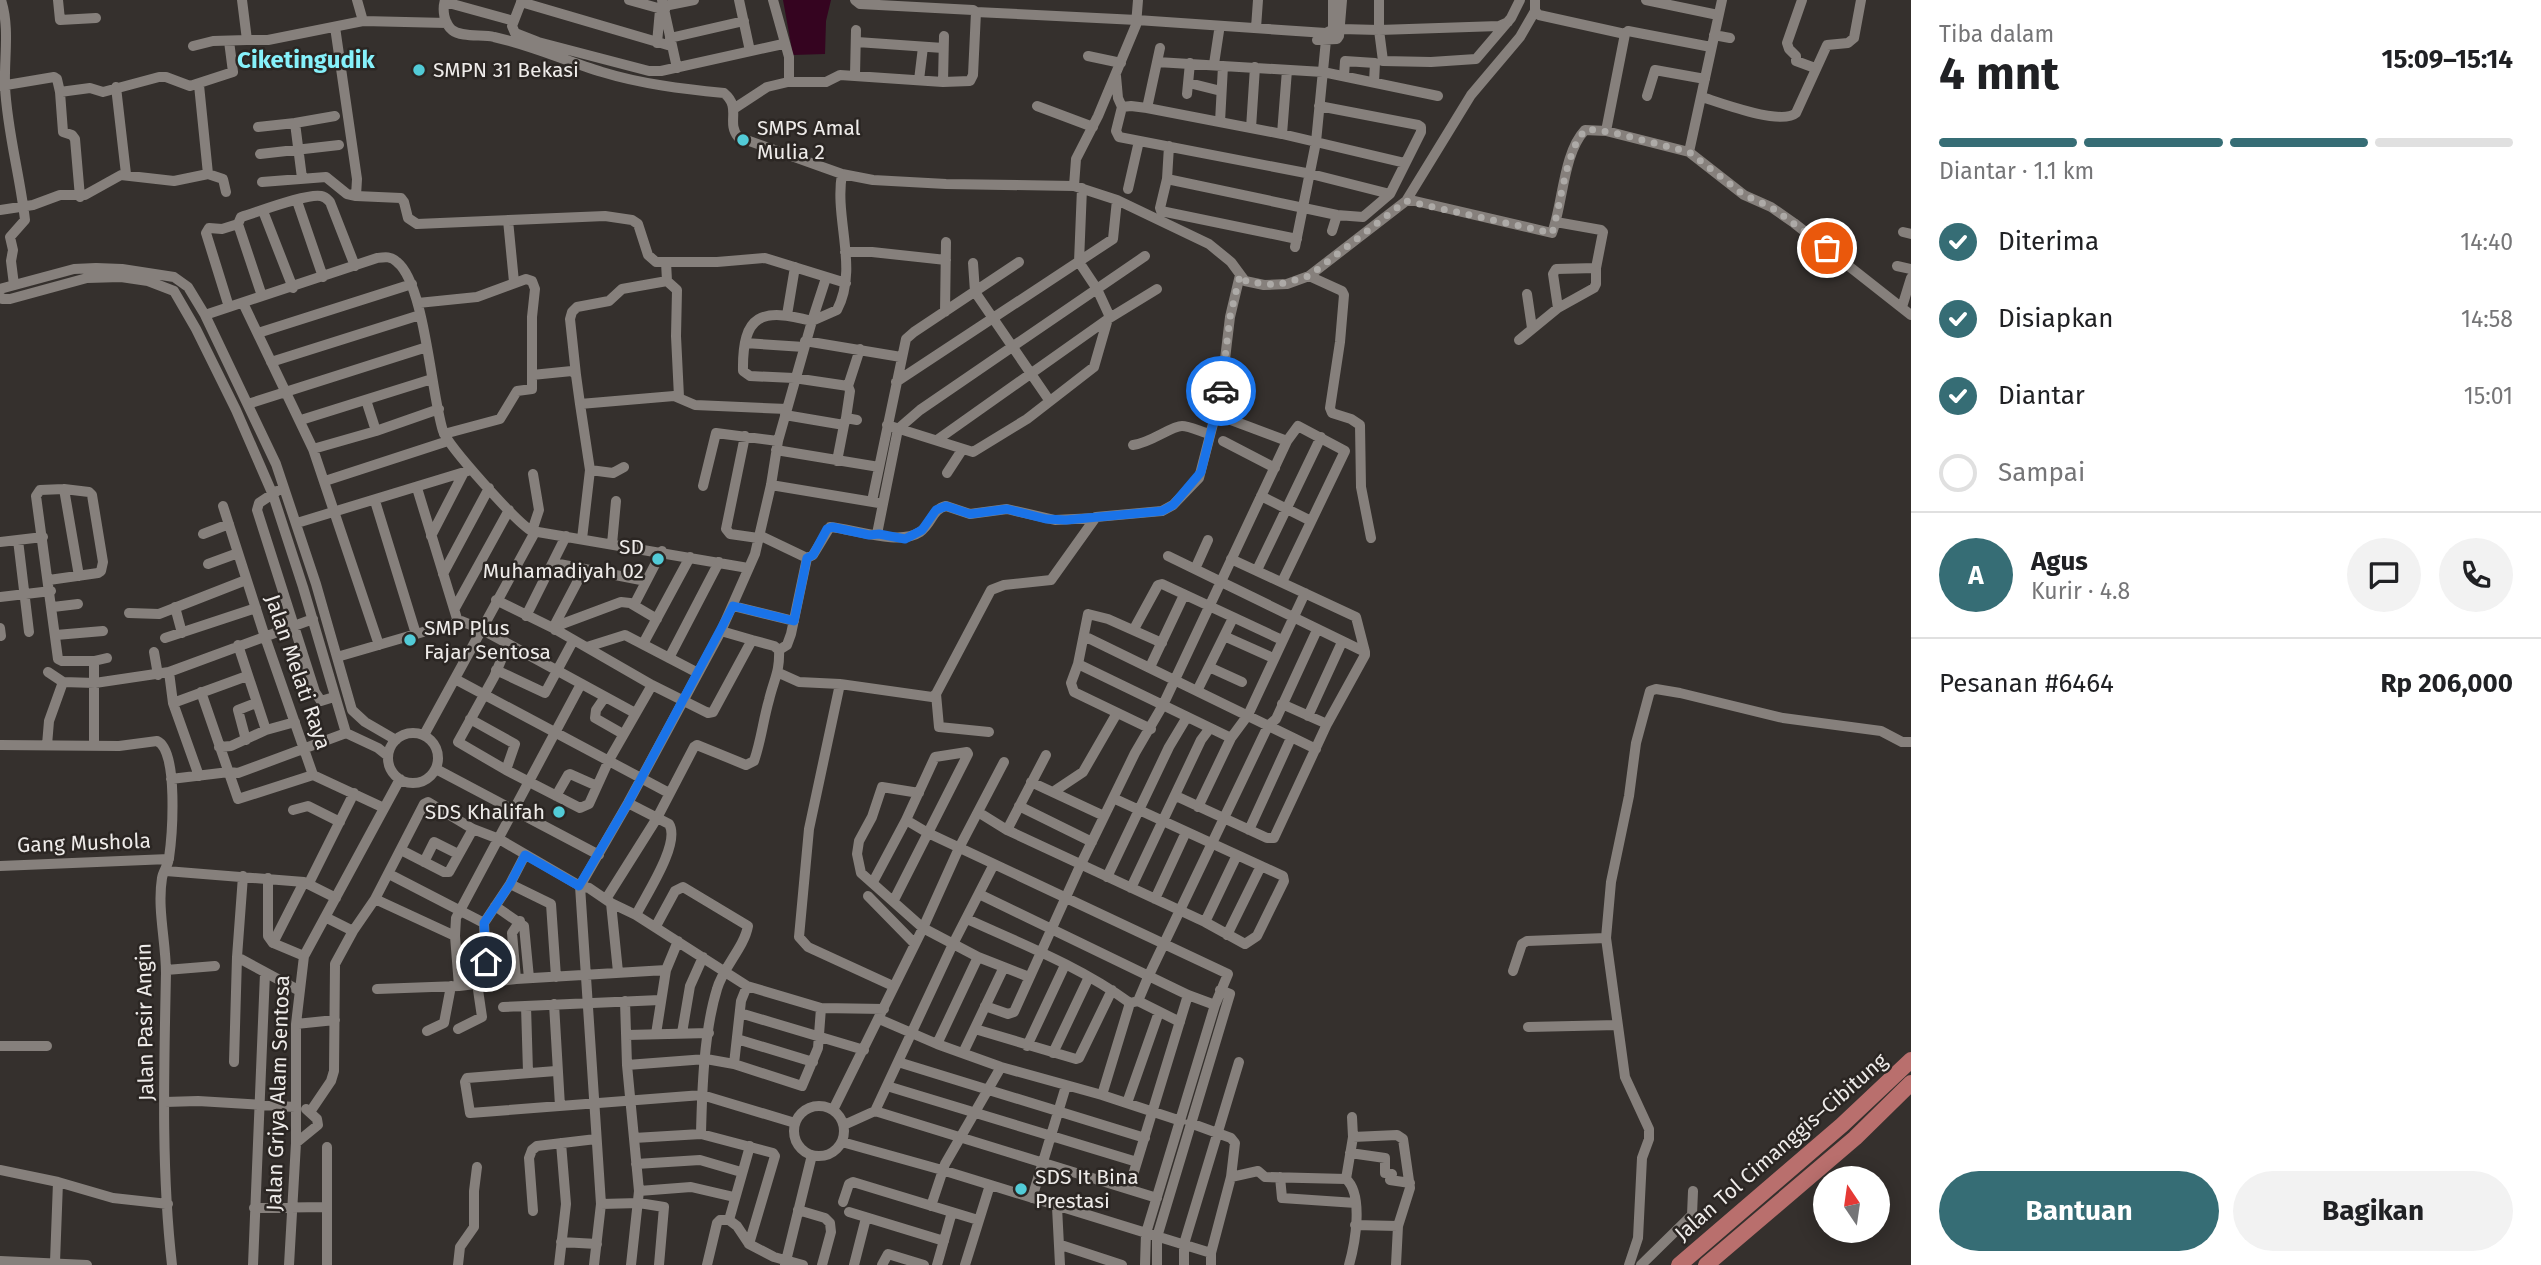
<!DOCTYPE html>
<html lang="id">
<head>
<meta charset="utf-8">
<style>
	body { margin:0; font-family:"Fira Sans",sans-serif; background:#f2f2f2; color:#202124; height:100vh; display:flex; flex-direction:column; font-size:26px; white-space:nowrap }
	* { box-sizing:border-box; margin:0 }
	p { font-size:23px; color:#757577 }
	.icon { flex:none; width:38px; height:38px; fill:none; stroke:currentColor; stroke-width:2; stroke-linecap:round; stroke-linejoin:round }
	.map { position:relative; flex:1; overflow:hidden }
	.details { display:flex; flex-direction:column; background:#fff; width:630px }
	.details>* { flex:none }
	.needle { width:46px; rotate:347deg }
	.buttons { position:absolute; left:1813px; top:1166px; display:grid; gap:14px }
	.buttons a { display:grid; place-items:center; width:77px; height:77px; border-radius:50%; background:#fff; box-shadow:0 4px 18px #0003; font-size:35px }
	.pin { position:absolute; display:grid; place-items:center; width:60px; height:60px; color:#fff; margin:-30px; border:4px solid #fff; border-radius:50%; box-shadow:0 2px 7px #0007 }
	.courier { position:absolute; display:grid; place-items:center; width:70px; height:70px; margin:-35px; border:5px solid #1a73e8; border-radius:50%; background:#fff; color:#222; box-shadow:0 2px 9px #0007 }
	.headline em { font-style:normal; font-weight:700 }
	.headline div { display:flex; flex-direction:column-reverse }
	.headline { display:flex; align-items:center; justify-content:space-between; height:119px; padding:0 28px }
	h1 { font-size:46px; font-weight:700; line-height:52px }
	.bar { display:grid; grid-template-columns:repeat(4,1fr); gap:10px 7px; align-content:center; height:84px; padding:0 28px }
	.bar i { height:9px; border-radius:5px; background:#e0e0e0 }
	.bar .on { background:#366d75 }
	.bar p { grid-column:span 4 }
	.line { display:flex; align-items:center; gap:18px; padding:0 28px; border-top:2px solid #e0e0e0 }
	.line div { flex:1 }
	.round { display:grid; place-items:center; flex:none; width:74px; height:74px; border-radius:37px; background:#f2f2f2 }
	ol { padding:0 28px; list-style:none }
	li { display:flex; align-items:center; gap:21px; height:77px }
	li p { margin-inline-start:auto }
	li .icon { padding:7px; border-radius:50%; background:#366d75; color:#fff; stroke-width:4 }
	li:last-child { color:#757577 }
	li i { width:38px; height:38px; border:4px solid #e0e0e0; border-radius:50% }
	.cta { display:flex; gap:14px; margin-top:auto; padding:14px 28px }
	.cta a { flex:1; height:80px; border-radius:42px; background:#366d75; color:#fff; font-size:28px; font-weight:700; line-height:80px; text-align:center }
	.cta a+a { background:#f2f2f2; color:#202124 }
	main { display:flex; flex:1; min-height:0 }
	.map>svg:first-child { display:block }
	.water { fill:#350420 }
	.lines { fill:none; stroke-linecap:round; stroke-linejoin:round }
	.minor { stroke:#86807c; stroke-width:10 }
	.highway { stroke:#b96f6d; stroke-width:16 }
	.done { stroke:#adaaa7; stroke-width:7; stroke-dasharray:0 12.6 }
	.route { stroke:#1a73e8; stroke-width:9 }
	.poi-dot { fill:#52cbd7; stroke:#2b2623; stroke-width:2.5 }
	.labels { text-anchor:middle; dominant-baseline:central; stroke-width:5; stroke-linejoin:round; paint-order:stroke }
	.poi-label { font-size:21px; fill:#eeebe9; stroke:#2b2623; text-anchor:start }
	.street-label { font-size:21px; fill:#eeebe9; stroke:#2b2623 }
	.quarter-label { font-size:24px; font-weight:bold; fill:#86f1fb; stroke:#2b2623 }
</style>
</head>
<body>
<main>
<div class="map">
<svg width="1911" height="1265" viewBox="0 0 1911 1265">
	<rect width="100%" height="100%" fill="#35302d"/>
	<path class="water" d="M783,0H831L826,21L825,54L793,55Z"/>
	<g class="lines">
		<path class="minor" d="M1,0C10,28 4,57 5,86C7,131 20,175 25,220L10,237L13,250L11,261L14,285
			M58,0L60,20L96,18
			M242,0L247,40H268L363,21L447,23
			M357,0L363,21
			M445,0C442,10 444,23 452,30C462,38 482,34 494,37C531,45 566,61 602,72C641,84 683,89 724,93C742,108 726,122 738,137L842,174L873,180L946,184L1074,186L1117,200L1209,244L1231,262L1245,281L1264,285L1287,284L1309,276L1406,201H1415L1552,233C1563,204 1563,153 1585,130L1606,131L1689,152L1744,195L1771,207L1794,223L1911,315
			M522,0L512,26L515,33L538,42L649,71H661L783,44
			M629,0L665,10
			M662,0L677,68
			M739,0L750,51
			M855,0L860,4L973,10L976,12L1137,20L1326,33L1333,29V0
			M1379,0V30L1383,61L1431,62L1476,59L1511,18L1520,0
			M1535,0V11L1539,15L1625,34
			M1646,0L1718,15
			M1802,0L1787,43L1789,49L1796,56V61L1815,68
			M445,2L514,21
			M521,2L671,46
			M664,6L694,0
			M335,27L357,179L356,196L401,198L404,202L408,218L417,224L605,216L632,220L638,224L648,255L656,262H717L765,258L846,283
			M1256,28L1258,0
			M1341,29L1379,30L1499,26L1508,22
			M1714,35L1730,38
			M670,38L744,21
			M1317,40L1337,39L1339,36L1342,0
			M857,42L943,48
			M657,43L660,10
			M193,46L213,41L247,40
			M1088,56L1121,63
			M1157,62L1323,72L1438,96
			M1214,64L1219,31
			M855,75L856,30
			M1116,76L1118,98L1122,107
			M1344,76L1345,61L1375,63L1374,82
			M919,80L923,47
			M788,82H826L840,75L943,82L970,81L973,75L976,12
			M943,82L944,36
			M1189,83L1221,91
			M199,85L208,174
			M0,86L54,77L57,79L60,92L90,88L103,92L159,77H166L190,86L233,72L229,41
			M116,87L126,174
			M60,92L63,132L72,135L75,139L80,197
			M1187,94L1190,63
			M1647,96L1655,70L1705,79
			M1702,97C1721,103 1781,126 1796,113L1827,45L1848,43L1854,38L1861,0
			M1037,106L1093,127
			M735,108L767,87L788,82L789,79V57L773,0
			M1147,108L1160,48
			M1220,122L1223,66
			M295,123L335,116
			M258,127L295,123L302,178
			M1251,128L1255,67
			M1606,131L1625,34L1628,31L1711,47
			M1282,134L1287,70
			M1169,146L1167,179L1160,208L1161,211L1297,239
			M1689,152L1722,0
			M260,154L339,145
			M1167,179L1337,215L1363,217L1390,194L1421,132V127L1418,125L1319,106
			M262,182L326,177L347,194L356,196
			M1074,186L1076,159L1098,116L1136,25L1138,0
			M1128,189L1139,141
			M1390,194L1311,174L1119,137L1116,131L1122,107L1131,106L1147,108L1282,134L1405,163
			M297,201L323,277
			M1406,201L1471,95L1520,37L1535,11
			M0,210L33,205L60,195H85L121,175L174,181L208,174L223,179L226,192
			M263,211L293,288
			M508,220L514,282
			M238,224L262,296
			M1332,231L1337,215
			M1903,232L1911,234
			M1295,247L1316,142L1326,40
			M845,252H872L946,260
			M666,262L667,281L677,290L676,336L679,397
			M973,263L975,292L1049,400
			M1897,266L1911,269
			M1309,276L1342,291L1344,295L1340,342L1330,408L1332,413L1351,419L1360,425L1361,487L1371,538
			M826,278L812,321C762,308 742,313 743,371L750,376L794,378L848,386L850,391L846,418
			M0,289L74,269L96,268L122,269L174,277L188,287L205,315L276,464L316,584L352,710L365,722L396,740
			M1527,294L1532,328
			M0,296L2,299H10L87,278L121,277L148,281L174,291L196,329L236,410L273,495L303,587L346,733L378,748L388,756
			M243,303L313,449L379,645
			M418,303L477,297L526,279L532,281L535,289L532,317V389L517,391L500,419L444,434
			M229,307L206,233L209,228L222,229L238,224L241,217C258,212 307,193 321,196C326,197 327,199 330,202L355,266
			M1902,307L1911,278
			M1558,308L1553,274L1556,269L1596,268
			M945,312L946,242
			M205,315L377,258C385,257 391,256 397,262C425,284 431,394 443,431C448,446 518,524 532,531L748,568
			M787,315L795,267
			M258,333L412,284
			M1519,340L1558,308L1594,288L1596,284V268L1603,232L1601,230L1556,222
			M805,341L901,357
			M745,343L804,347
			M271,362L420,315
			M532,375L572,371L576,375L580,404
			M576,375L570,319L572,312L577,307L609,301L622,289L667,281
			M896,382L1113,239L1117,200
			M848,386L860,349
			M366,400L376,431
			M248,404L427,347
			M1215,414L1287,441
			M785,415L844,425L846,418L857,420
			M301,420L432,379
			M887,425L973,452L1027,419L1094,367L1109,315L1097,289L1079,262L1082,188
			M745,436L726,529L730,534L758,538
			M937,440L1108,319L1157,289
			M1223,441L1275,468
			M1133,445C1151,443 1171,426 1182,426C1189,426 1202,432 1210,434
			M313,449L376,431L439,409
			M776,450L879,467
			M837,461L844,425
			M590,470L613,473L624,467
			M947,473L962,450
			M325,481L448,441
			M771,485L879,503
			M703,486L716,433L778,441
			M417,488L458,622
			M64,489L79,576
			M277,491L259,503L257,510L315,692L321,701L334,697
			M1261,496L1311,521
			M375,501L416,634
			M872,501L906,339L914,332L1019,262
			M223,506L265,637L313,775L384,808
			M297,523L471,470
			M532,531L539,510L533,474
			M203,534L229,524
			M877,534L898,429L920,410L1145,256
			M759,535L807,558
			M431,536L463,474
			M582,539L590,470L580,404L674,396L695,405L787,409
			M18,540L29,632
			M0,542L43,537
			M612,544L616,501
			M1168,556L1365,652V655L1327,724L1274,838H1267L1176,796
			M1231,559L1356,617L1365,652
			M554,563L646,581
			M208,564L238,553
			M1195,569L1208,540
			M1257,570L1321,437
			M443,574L489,488
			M49,580L98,573L101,571L103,562L92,495L89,492L64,489L40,490L36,496L58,659L62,661H94L107,658
			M0,597L51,591
			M496,600L553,628L652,685L708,713L713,712L752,640L721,631
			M634,605L662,551
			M733,606L794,621
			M53,607L78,604
			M175,607L182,633
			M455,608L509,510
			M129,613L159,614L246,580
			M526,616L566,536
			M0,628L1,636
			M553,628L583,571
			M1134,629L1158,585L1162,584L1282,640
			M555,630L562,624L621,602L630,603L657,619
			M56,635L103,631
			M1084,636L1316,749
			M1224,636L1273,658
			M165,638L256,608
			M752,640L774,646L779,650
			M508,644L494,677L458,742L506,770L580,808L589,804L609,760L652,685
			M643,644L690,557
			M238,645L266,730
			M587,647L625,635L698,673
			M779,650L787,645L791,634L807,558L813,555L830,527C854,529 899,546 920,532C932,524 932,509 946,506L970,514L1007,509L1055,520L1095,518
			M154,652L158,675
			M337,657L461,621L481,629L635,713
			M669,658L719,562
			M94,661V746
			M1078,664L1231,738
			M1150,667L1184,595
			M1209,667L1242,682
			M496,670L545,693L573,641
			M48,672L63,682
			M169,672L173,703L199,776
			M779,673L799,682L840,684L932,697L936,694L991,590L1004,585L1051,580L1096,517L1162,511L1173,505L1199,478L1221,393L1230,317L1240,275
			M455,679L669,793
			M581,684L456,918L455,936L459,986L516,979L666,970
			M840,684L809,829L799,937L808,947L893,986
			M1197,691L1233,618
			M201,692L238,799L313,775
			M936,694L939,727L989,732
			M605,697L596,710L595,718L623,734
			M173,703L247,676
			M1282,704L1327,724
			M1308,716L1342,642
			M470,719L515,744L506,770
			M1151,729L1074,692L1071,683L1078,664L1088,614L1108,619L1162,643
			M388 758a25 25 0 1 1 50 0a25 25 0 1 1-50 0Z
			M424,735L535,532
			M246,740L238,710L256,703
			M0,745L119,746L157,741C179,750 172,837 169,858C168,866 163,871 162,878C157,909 166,942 166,973C164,1070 161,1169 172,1265
			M47,745L49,721L63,682L95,683L169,672L313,619
			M219,747L231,746L266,730L295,722
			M436,769L599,855
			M171,779L229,772L238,773L346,733
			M1031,782L1104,816
			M1053,792L1083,772L1117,713
			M919,793L882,787L872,817L859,841L857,854L861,873L923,928L978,957L1029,977
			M556,796L568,775L570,774L597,786
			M628,803L669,824C681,843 646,895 636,915
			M1019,806L1092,842
			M1198,807L1231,738L1248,715L1305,593
			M293,810L308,806L340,822
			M978,812L1007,830L1205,922L1245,944L1257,936L1284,881L1283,876L1113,798
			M906,820L928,833L1228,974L1215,1005L1146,1233L1145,1265
			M1007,830L1046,755
			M1249,830L1291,738
			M401,850L444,872H449L473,829
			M424,862L434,842L458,854
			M0,866L169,859
			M166,871L304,882L336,898
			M389,874L484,923
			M1107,877L1169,747L1187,717
			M268,878V936L273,943L304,956
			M873,882L906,820L935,757L967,752L968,754L894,900
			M309,883L354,793
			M510,884L551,904L556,977
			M1131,888L1201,740L1210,728
			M979,894L1188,995L1215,1005
			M868,896L914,943
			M375,899L455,936
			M606,899L657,818L694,747L697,745L746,765L754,761C761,741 763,721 769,700C774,679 780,672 779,650
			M1155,899L1186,832
			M611,903L618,972
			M495,906L524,926L529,978
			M325,917L353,931
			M967,919C1022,944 1081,967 1130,1003L1138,1001L1180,1022
			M1205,922L1237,855
			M656,926L675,891L683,887L748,926C744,948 723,967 717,989C704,1031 702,1089 701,1134
			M1227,935L1261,866
			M273,943L304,882
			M237,957L298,990
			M166,970L215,966
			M1513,971L1522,944L1527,941L1606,938
			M516,979L512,933L520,921
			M487,982L484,923L510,884L525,855
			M377,989L459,986
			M625,1001L627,1065L639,1191L631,1265
			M1138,1001L1149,975L1268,726L1276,719L1317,630
			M554,1004L560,1106
			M526,1006L528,1072
			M985,1006L1008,1014L1014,1012L1080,866L1135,753L1163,705L1287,441L1298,426L1345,451L1282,582
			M503,1007L660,1000
			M740,1013L864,1050
			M879,1019L937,1044L1001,1067L1102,1095L1181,1121
			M296,1024L335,1020
			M1528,1027L1618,1025
			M458,1029L482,1017L477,983
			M975,1029L1076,1059L1079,1058L1112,990
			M427,1031L444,1023L451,986
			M682,1033L690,986L703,957
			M656,1034L666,970L678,941
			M627,1035L709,1033
			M737,1039L813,1062
			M937,1044L978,957
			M0,1046H47
			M1027,1046L1065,965
			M963,1053L1004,967
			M1053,1053L1089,977
			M234,1062L237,957L243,876
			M898,1062L1145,1138
			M734,1064L741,1001L747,986
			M627,1065L706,1059L734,1064L802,1086L818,1048L821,1008
			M556,1071L467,1078L465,1082L470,1113L702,1095L795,1123
			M887,1086L1137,1162
			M1102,1095L1130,1003
			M165,1102L198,1101L295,1107
			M1127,1103L1159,1012
			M794 1131a25 25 0 1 1 50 0a25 25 0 1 1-50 0Z
			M833,1110L923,928L959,848L1004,762
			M875,1111L1157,1198
			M310,1112L331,1081L334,1071L335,964L353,931L375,899L424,804L428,802L473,829L499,839L580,886L589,888L611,903L636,915L747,986L821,1008L884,1009
			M1190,1123L1231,1138L1235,1143L1231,1177L1211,1253V1265
			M844,1125L875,1111L953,944L994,864
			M1353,1137L1397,1135L1403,1139L1410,1188L1398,1226L1396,1265
			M634,1138L701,1134L773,1153L775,1156L749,1244L774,1257L803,1265
			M842,1142L942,1170L1211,1253
			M296,1143L318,1125L317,1119L306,1109
			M327,1147V1265
			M1350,1153L1385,1158V1173L1392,1174L1390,1180L1410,1183
			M636,1164L700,1160L741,1172
			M0,1170L58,1182L113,1198L168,1204
			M1231,1177L1258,1171L1265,1177L1346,1179
			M1280,1177L1282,1198L1356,1203
			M1129,1188L1188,995
			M639,1191L691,1187L734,1197
			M1032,1198L1066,1086
			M843,1202L849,1184L853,1182L978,1220
			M601,1204L639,1203L664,1207L659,1265
			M931,1206L945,1164L1001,1067
			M1057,1207L1060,1265
			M254,1208L326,1207
			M798,1210L825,1218L830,1223L831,1232L822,1265
			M533,1211L529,1158L532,1150L537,1146L596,1139
			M849,1212L944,1241
			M1355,1225L1398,1226
			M561,1242L597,1244
			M749,1244L737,1226L729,1220L750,1146
			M1061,1245L1122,1265
			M0,1261L87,1265
			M55,1262L58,1182
			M253,1265L265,973
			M289,1265L296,1143V1024L304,956L400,779
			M458,1265L460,1247L474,1227V1191L477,1167
			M559,1265L566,1204L561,1143
			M594,1265L601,1204L580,886L628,803L721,631L755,554L771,485L778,441L812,321L837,310C859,268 834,219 842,174
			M707,1265L717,1223L720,1220H729
			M785,1265L812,1155
			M854,1265L866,1218
			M882,1265L888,1254L924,1265
			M937,1265L952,1212
			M965,1265L990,1185
			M1157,1265V1237L1230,994L1220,990
			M1184,1265V1244L1239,1062
			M1349,1265C1355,1244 1364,1195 1346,1179L1353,1137L1352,1117
			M1629,1265L1638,1238L1642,1158L1649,1139V1129L1625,1077L1606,938L1611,882L1629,796L1636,743L1650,691L1656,689L1680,693L1783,718L1881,731L1902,742H1911
			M1641,1265L1692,1215L1693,1191"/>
		<path class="highway" d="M1679,1265L1842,1125L1911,1060
			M1706,1265L1855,1138L1911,1083"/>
	</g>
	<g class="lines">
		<path class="done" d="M1221,391L1230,317L1240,275L1247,282L1277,285L1309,276L1406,201L1552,233C1560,210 1567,140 1588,129L1615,133L1689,152L1744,195L1771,207L1827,248"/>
		<path class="route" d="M486,962L484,923L510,884L525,855L579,886L628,803L733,606L794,621L807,558L813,555L827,529L832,527L869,535L879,534L905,539L922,530L936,510L946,506L970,514L1007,509L1046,519L1066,520L1162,511L1173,505L1201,472L1221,391"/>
	</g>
	<g class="poi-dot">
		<circle cx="419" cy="70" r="7"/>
		<circle cx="743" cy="140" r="7"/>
		<circle cx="658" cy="559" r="7"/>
		<circle cx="410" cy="640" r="7"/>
		<circle cx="559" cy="812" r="7"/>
		<circle cx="1021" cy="1189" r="7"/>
	</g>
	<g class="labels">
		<g class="poi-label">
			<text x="433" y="70">SMPN 31 Bekasi</text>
			<text x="757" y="128">SMPS Amal<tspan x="757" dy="24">Mulia 2</tspan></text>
			<text x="644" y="547" text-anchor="end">SD<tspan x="644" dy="24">Muhamadiyah 02</tspan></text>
			<text x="424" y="628">SMP Plus<tspan x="424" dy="24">Fajar Sentosa</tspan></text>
			<text x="545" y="812" text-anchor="end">SDS Khalifah</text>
			<text x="1035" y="1177">SDS It Bina<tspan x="1035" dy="24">Prestasi</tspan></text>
		</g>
		<g class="street-label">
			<text transform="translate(298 672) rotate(71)">Jalan Melati Raya</text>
			<text transform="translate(84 843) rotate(-2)">Gang Mushola</text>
			<text transform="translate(145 1022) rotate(-91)">Jalan Pasir Angin</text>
			<text transform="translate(278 1093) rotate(-88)">Jalan Griya Alam Sentosa</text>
			<text transform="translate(1781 1147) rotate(-41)">Jalan Tol Cimanggis–Cibitung</text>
		</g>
		<g class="quarter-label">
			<text x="306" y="60">Ciketingudik</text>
		</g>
	</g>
</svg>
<div class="buttons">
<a><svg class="needle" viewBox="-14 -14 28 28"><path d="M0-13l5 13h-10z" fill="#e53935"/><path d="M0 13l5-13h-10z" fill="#757577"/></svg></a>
</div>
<div class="pin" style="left:1827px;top:248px;background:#ea580c"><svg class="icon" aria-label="bag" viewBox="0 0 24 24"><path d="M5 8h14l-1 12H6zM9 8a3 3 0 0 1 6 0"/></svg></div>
<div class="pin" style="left:486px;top:962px;background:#1f2937"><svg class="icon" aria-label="home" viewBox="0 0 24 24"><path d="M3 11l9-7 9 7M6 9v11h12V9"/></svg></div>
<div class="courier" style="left:1221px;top:391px"><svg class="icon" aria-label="car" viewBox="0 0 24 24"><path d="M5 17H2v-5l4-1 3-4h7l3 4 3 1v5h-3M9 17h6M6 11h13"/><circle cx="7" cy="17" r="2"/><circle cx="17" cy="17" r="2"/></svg></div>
</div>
<section class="details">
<div class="headline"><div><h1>4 mnt</h1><p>Tiba dalam</p></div><em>15:09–15:14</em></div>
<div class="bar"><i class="on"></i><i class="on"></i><i class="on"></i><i></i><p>Diantar · 1.1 km</p></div>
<ol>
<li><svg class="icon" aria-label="check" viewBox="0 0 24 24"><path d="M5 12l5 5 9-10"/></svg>Diterima<p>14:40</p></li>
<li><svg class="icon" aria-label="check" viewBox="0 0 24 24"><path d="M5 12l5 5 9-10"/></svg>Disiapkan<p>14:58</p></li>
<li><svg class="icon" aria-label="check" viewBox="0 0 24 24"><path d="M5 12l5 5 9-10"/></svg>Diantar<p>15:01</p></li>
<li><i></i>Sampai</li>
</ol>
<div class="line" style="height:126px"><b class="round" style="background:#366d75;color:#fff">A</b><div><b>Agus</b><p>Kurir · 4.8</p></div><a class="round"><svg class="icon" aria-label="chat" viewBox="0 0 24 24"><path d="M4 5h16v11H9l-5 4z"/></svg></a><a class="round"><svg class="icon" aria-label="phone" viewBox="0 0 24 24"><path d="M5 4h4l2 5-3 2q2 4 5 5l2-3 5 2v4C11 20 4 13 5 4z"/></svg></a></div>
<div class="line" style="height:91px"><div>Pesanan #6464</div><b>Rp 206,000</b></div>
<div class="cta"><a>Bantuan</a><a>Bagikan</a></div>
</section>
</main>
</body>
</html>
